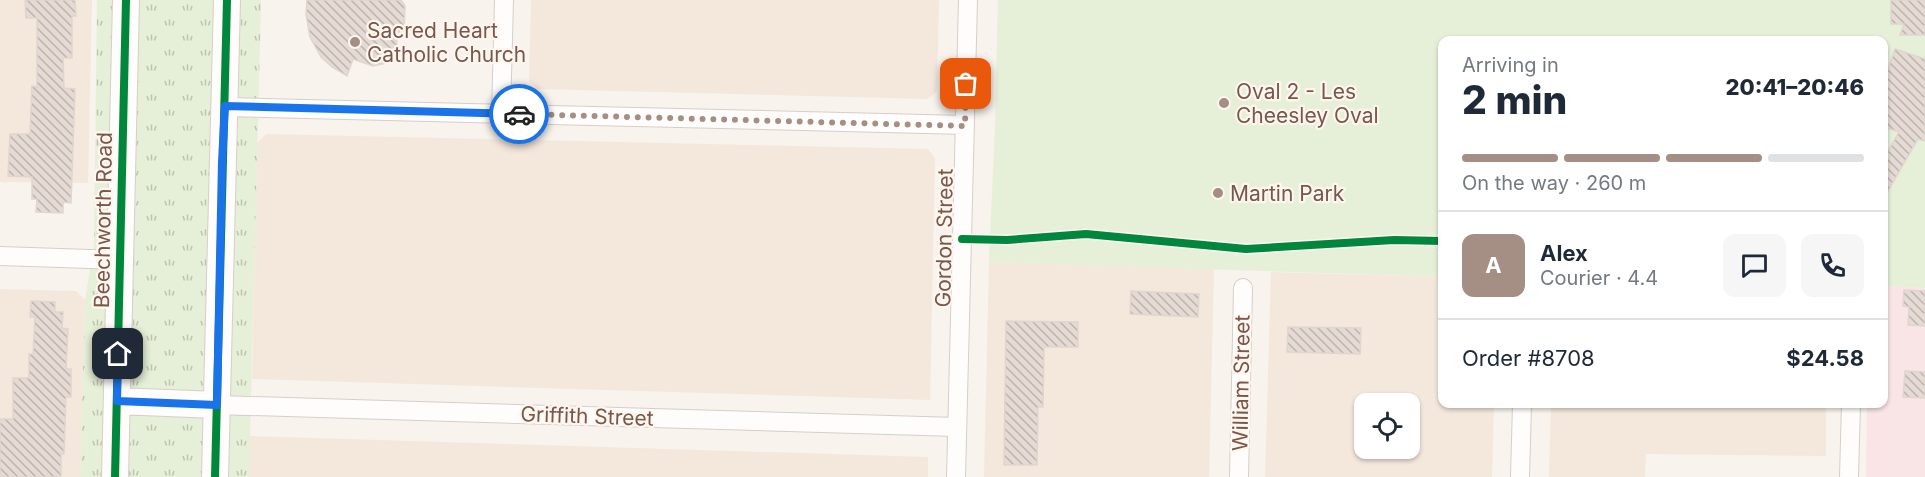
<!DOCTYPE html>
<html lang="en">
<head>
<meta charset="utf-8">
<style>
	body { margin:0; font-family:Inter,sans-serif; background:#f6f6f7; color:#1f2937; height:100vh; display:flex; flex-direction:column; font-size:22px; white-space:nowrap }
	* { box-sizing:border-box; margin:0 }
	p { font-size:20px; color:#747a83 }
	.icon { flex:none; width:33px; height:33px; fill:none; stroke:currentColor; stroke-width:2; stroke-linecap:round; stroke-linejoin:round }
	.map { position:relative; flex:1; overflow:hidden }
	.details { position:absolute; left:1438px; top:36px; width:450px; height:372px; display:flex; flex-direction:column; background:#fff; border-radius:12px; box-shadow:0 2px 4px #0004 }
	.details>* { flex:none }
	.controls { position:absolute; left:1354px; top:393px; display:grid; gap:12px }
	.controls a { display:grid; place-items:center; width:66px; height:66px; border-radius:12px; background:#fff; box-shadow:0 2px 4px #0004; font-size:30px }
	.pin { position:absolute; display:grid; place-items:center; width:51px; height:51px; color:#fff; margin:-26px; border-radius:12px; box-shadow:0 3px 9px #0006 }
	.courier { position:absolute; display:grid; place-items:center; width:60px; height:60px; margin:-30px; border:4px solid #1a73e8; border-radius:50%; background:#fff; color:#222; box-shadow:0 2px 8px #0007 }
	.head em { font-style:normal; font-weight:800 }
	.head div { display:flex; flex-direction:column-reverse }
	.head { display:flex; align-items:center; justify-content:space-between; height:102px; padding:0 24px }
	h1 { font-size:39px; font-weight:800; line-height:45px }
	.bar { display:grid; grid-template-columns:repeat(4,1fr); gap:9px 6px; align-content:center; height:72px; padding:0 24px }
	.bar i { height:8px; border-radius:4px; background:#e0e1e3 }
	.bar .active { background:#a58e83 }
	.bar p { grid-column:span 4 }
	.line { display:flex; align-items:center; gap:15px; padding:0 24px; border-top:2px solid #e0e1e3 }
	.line div { flex:1 }
	.round { display:grid; place-items:center; flex:none; width:63px; height:63px; border-radius:12px; background:#f6f6f7 }
	.map>svg:first-child { display:block }
	.residential { fill:#f4e8dd; fill-rule:evenodd }
	.medical { fill:#fae5e6 }
	.grass { fill:url(#grass-tufts) }
	.park { fill:#e6efd7 }
	.building { fill:url(#building-back-hatch); stroke:#e1d5cf; stroke-width:1.5 }
	.lines { fill:none; stroke-linecap:round; stroke-linejoin:round }
	.street-casing { stroke:#d7ceca; stroke-width:20 }
	.secondary-casing { stroke:#d8cec9; stroke-width:28 }
	.street { stroke:#fefdfc; stroke-width:18 }
	.secondary { stroke:#fefdfc; stroke-width:26 }
	.cycleway-casing { stroke:#fff7ef; stroke-width:11 }
	.cycleway { stroke:#00873e; stroke-width:8 }
	.done { stroke:#a58e83; stroke-width:6; stroke-dasharray:0 10.8 }
	.route { stroke:#1a73e8; stroke-width:8 }
	.poi-dot { fill:#a58e83; stroke:#fff7ef; stroke-width:2 }
	.labels { text-anchor:middle; dominant-baseline:central; stroke-width:4.5; stroke-linejoin:round; paint-order:stroke }
	.poi-label { font-size:21px; fill:#79574a; stroke:#fff7ef; text-anchor:start }
	.street-label { font-size:21px; fill:#79574a; stroke:#fff7ef }
</style>
</head>
<body>
<div class="map">
<svg width="1925" height="477" viewBox="0 0 1925 477">
	<defs>
		<pattern id="grass-tufts" width="24" height="20" patternUnits="userSpaceOnUse" patternTransform="scale(1.5)"><rect width="24" height="20" fill="#e6efd7"/><path d="M3 7l-1-3M5 7V3M7 7l1-3M15 17l-1-3M17 17v-4M19 17l1-3" fill="none" stroke="#bfc4b0"/></pattern>
		<pattern id="building-back-hatch" width="6" height="6" patternUnits="userSpaceOnUse" patternTransform="scale(1.5)"><rect width="6" height="6" fill="#e5dbd4"/><path d="M-1 5l2 2M0 0l6 6M5-1l2 2" fill="none" stroke="#beb4ae"/></pattern>
	</defs>
	<rect width="100%" height="100%" fill="#f8f3ed"/>
	<path class="residential" d="M0,0H92L88,183L0,182Z
		M531,0H939L937,91L928,99L538,89L529,81Z
		M266,134L928,149L935,158L930,400L252,379L257,143Z
		M989,262L1214,269L1209,477H984Z
		M1271,272L1443,277V404H1494L1492,477H1265ZM1365,404H1410V448H1365Z
		M0,289L76,291L85,300L80,477H0Z
		M1551,404H1826V456L1646,454L1645,477H1549Z
		M249,436L928,457V477H249Z"/>
	<path class="medical" d="M1884,286L1925,288V477H1866L1867,404H1884Z"/>
	<path class="grass" d="M97,0H261L249,477H80L85,300L94,245Z"/>
	<path class="park" d="M998,0H1925V288L1884,286V40H1443V277L989,262L995,125Z"/>
	<path class="building" d="M25,0H75L76,16H72V58H63L64,88L75,89L71,203L63,202V213L36,212L37,199H32V177L8,176L10,134H30L32,86L37,87V18H26Z
		M307,0H401L405,6L404,32H397L396,61L373,66L353,59L347,76L332,67L321,57L310,37L306,14Z
		M1891,0H1925V35H1900L1904,24H1891Z
		M1895,49L1925,59V141L1918,139L1884,198V158L1899,132L1884,127V81Z
		M1904,290L1925,291V326L1908,325L1909,307L1903,306Z
		M1131,291L1199,294L1198,317L1130,314Z
		M31,301L55,302V312H63L62,328L68,329L66,369H71V397H66L64,454H61V477H0V419H13V378H29V354H33L35,317H30Z
		M1006,321L1078,322V347H1044L1043,407H1038L1037,465H1004Z
		M1288,327L1361,328L1360,354L1287,352Z
		M1905,371L1925,372V398L1903,397Z"/>
	<g class="lines">
		<defs>
			<path id="street" d="M225,107L965,125
				M501,114L504,0
				M0,256L120,260
				M217,405L957,427
				M956,477L968,0
				M1239,477L1243,288
				M1520,477L1522,404
				M1849,477L1851,404"/>
			<path id="secondary" d="M117,401L217,405
				M115,477L126,0
				M215,477L227,0"/>
		</defs>
		<use href="#street" class="street-casing"/>
		<use href="#secondary" class="secondary-casing"/>
		<use href="#street" class="street"/>
		<use href="#secondary" class="secondary"/>
		<defs>
			<path id="cycleway" d="M962,239L1007,240L1086,234L1246,249L1394,240L1443,241
				M115,477L126,0
				M215,477L227,0"/>
		</defs>
		<use href="#cycleway" class="cycleway-casing"/>
		<use href="#cycleway" class="cycleway"/>
	</g>
	<g class="lines">
		<path class="done" d="M519,114L965,126L966,84"/>
		<path class="route" d="M118,354L117,401L217,405L222,162L225,106L519,114"/>
	</g>
	<g class="poi-dot">
		<circle cx="355" cy="42" r="6"/>
		<circle cx="1224" cy="103" r="6"/>
		<circle cx="1218" cy="193" r="6"/>
	</g>
	<g class="labels">
		<g class="poi-label">
			<text x="367" y="30">Sacred Heart<tspan x="367" dy="24">Catholic Church</tspan></text>
			<text x="1236" y="91">Oval 2 - Les<tspan x="1236" dy="24">Cheesley Oval</tspan></text>
			<text x="1230" y="193">Martin Park</text>
		</g>
		<g class="street-label">
			<text transform="translate(103 220) rotate(-89)">Beechworth Road</text>
			<text transform="translate(944 238) rotate(-89)">Gordon Street</text>
			<text transform="translate(1241 383) rotate(-89)">William Street</text>
			<text transform="translate(587 416) rotate(2)">Griffith Street</text>
		</g>
	</g>
</svg>
<div class="controls">
<a><svg class="icon" aria-label="locate" viewBox="0 0 24 24"><circle cx="12" cy="12" r="6"/><path d="M12 2v4M12 18v4M2 12h4M18 12h4"/></svg></a>
</div>
<div class="pin" style="left:966px;top:84px;background:#ea580c"><svg class="icon" aria-label="bag" viewBox="0 0 24 24"><path d="M5 8h14l-1 12H6zM9 8a3 3 0 0 1 6 0"/></svg></div>
<div class="pin" style="left:118px;top:354px;background:#1f2937"><svg class="icon" aria-label="home" viewBox="0 0 24 24"><path d="M3 11l9-7 9 7M6 9v11h12V9"/></svg></div>
<div class="courier" style="left:519px;top:114px"><svg class="icon" aria-label="car" viewBox="0 0 24 24"><path d="M5 17H2v-5l4-1 3-4h7l3 4 3 1v5h-3M9 17h6M6 11h13"/><circle cx="7" cy="17" r="2"/><circle cx="17" cy="17" r="2"/></svg></div>
<section class="details">
<div class="head"><div><h1>2 min</h1><p>Arriving in</p></div><em>20:41–20:46</em></div>
<div class="bar"><i class="active"></i><i class="active"></i><i class="active"></i><i></i><p>On the way · 260 m</p></div>
<div class="line" style="height:108px"><b class="round" style="background:#a58e83;color:#fff">A</b><div><b>Alex</b><p>Courier · 4.4</p></div><a class="round"><svg class="icon" aria-label="chat" viewBox="0 0 24 24"><path d="M4 5h16v11H9l-5 4z"/></svg></a><a class="round"><svg class="icon" aria-label="phone" viewBox="0 0 24 24"><path d="M5 4h4l2 5-3 2q2 4 5 5l2-3 5 2v4C11 20 4 13 5 4z"/></svg></a></div>
<div class="line" style="height:78px"><div>Order #8708</div><b>$24.58</b></div>
</section>
</div>
</body>
</html>
